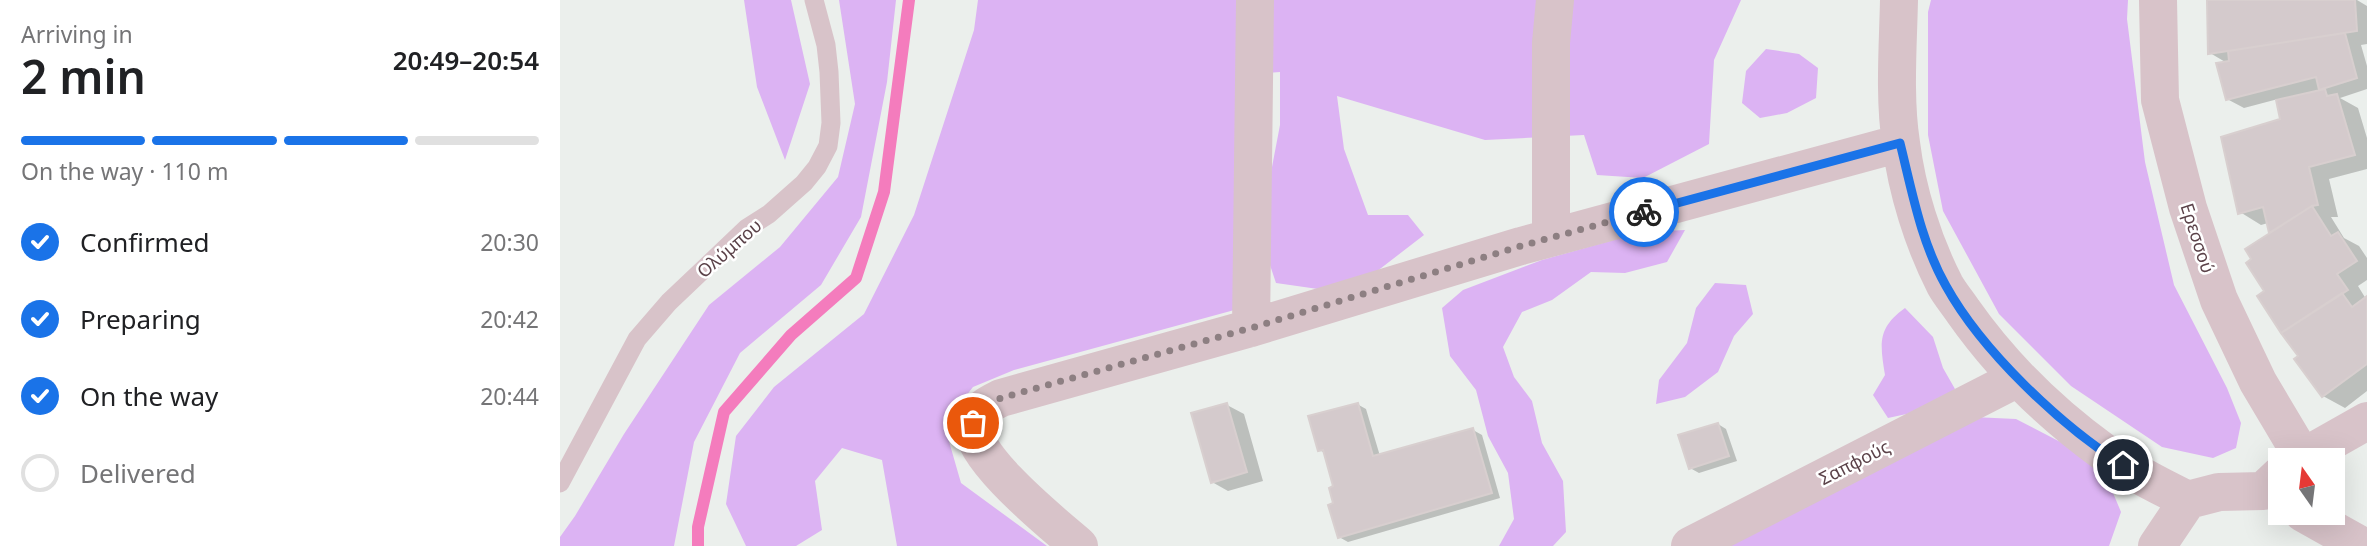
<!DOCTYPE html>
<html lang="en">
<head>
<meta charset="utf-8">
<style>
	body { margin:0; font-family:"Noto Sans",sans-serif; background:#f2f2f2; color:#202124; height:100vh; display:flex; flex-direction:column; font-size:26px; white-space:nowrap }
	* { box-sizing:border-box; margin:0 }
	p { font-size:23px; color:#757577 }
	.icon { flex:none; width:38px; height:38px; fill:none; stroke:currentColor; stroke-width:2; stroke-linecap:round; stroke-linejoin:round }
	.map { position:relative; flex:1; overflow:hidden }
	.sheet { display:flex; flex-direction:column; background:#fff; width:560px }
	.sheet>* { flex:none }
	.needle { width:46px; rotate:346deg }
	.fabs { position:absolute; left:1708px; top:448px; display:grid; gap:14px }
	.fabs a { display:grid; place-items:center; width:77px; height:77px; border-radius:0px; background:#fff; box-shadow:0 7px 28px #0002; font-size:35px }
	.pin { position:absolute; display:grid; place-items:center; width:60px; height:60px; color:#fff; margin:-30px; border:4px solid #fff; border-radius:50%; box-shadow:0 2px 7px #0007 }
	.courier { position:absolute; display:grid; place-items:center; width:70px; height:70px; margin:-35px; border:5px solid #1a73e8; border-radius:50%; background:#fff; color:#222; box-shadow:0 2px 9px #0007 }
	.head em { font-style:normal; font-weight:600 }
	.head div { display:flex; flex-direction:column-reverse }
	.head { display:flex; align-items:center; justify-content:space-between; height:119px; padding:0 21px }
	h1 { font-size:46px; font-weight:600; line-height:52px }
	.bar { display:grid; grid-template-columns:repeat(4,1fr); gap:10px 7px; align-content:center; height:84px; padding:0 21px }
	.bar i { height:9px; border-radius:5px; background:#e0e0e0 }
	.bar .selected { background:#1a73e8 }
	.bar p { grid-column:span 4 }
	ol { padding:0 21px; list-style:none }
	li { display:flex; align-items:center; gap:21px; height:77px }
	li p { margin-inline-start:auto }
	li .icon { padding:7px; border-radius:50%; background:#1a73e8; color:#fff; stroke-width:4 }
	li:last-child { color:#757577 }
	li i { width:38px; height:38px; border:4px solid #e0e0e0; border-radius:50% }
	main { display:flex; flex:1; min-height:0 }
	.map>svg:first-child { display:block }
	.green { fill:#dcb3f3 }
	.shadow { fill:#0003 }
	.lines { fill:none; stroke-linecap:round; stroke-linejoin:round }
	.stream { stroke:#f47cbd; stroke-width:12 }
	.building { fill:#d4cacc; stroke:#d8cfcf; stroke-width:2 }
	.lane { stroke:#d8c3c9; stroke-width:19 }
	.street { stroke:#d8c3c9; stroke-width:38 }
	.done { stroke:#8d7f82; stroke-width:7; stroke-dasharray:0 12.6 }
	.route { stroke:#1a73e8; stroke-width:9 }
	.labels { text-anchor:middle; dominant-baseline:central; stroke-width:5; stroke-linejoin:round; paint-order:stroke }
	.street-label { font-size:18px; fill:#5b4249; stroke:#fff }
</style>
</head>
<body>
<main>
<section class="sheet">
<div class="head"><div><h1>2 min</h1><p>Arriving in</p></div><em>20:49–20:54</em></div>
<div class="bar"><i class="selected"></i><i class="selected"></i><i class="selected"></i><i></i><p>On the way · 110 m</p></div>
<ol>
<li><svg class="icon" aria-label="check" viewBox="0 0 24 24"><path d="M5 12l5 5 9-10"/></svg>Confirmed<p>20:30</p></li>
<li><svg class="icon" aria-label="check" viewBox="0 0 24 24"><path d="M5 12l5 5 9-10"/></svg>Preparing<p>20:42</p></li>
<li><svg class="icon" aria-label="check" viewBox="0 0 24 24"><path d="M5 12l5 5 9-10"/></svg>On the way<p>20:44</p></li>
<li><i></i>Delivered</li>
</ol>
</section>
<div class="map">
<svg width="1807" height="546" viewBox="0 0 1807 546">
	<rect width="100%" height="100%" fill="#ebefec"/>
	<path class="green" d="M184,0H231L250,84L225,160L197,87Z
		M279,0H336L327,82L301,217L261,285L180,353L134,442L114,546H0V537L15,516L64,434L149,305L220,247L278,177L295,104Z
		M418,0H1181L1154,60L1149,144L1083,178L1037,175L1024,135L925,140L777,96L784,149L808,215H848L864,235L816,272L758,289L716,283L705,250L708,188L720,125V72L678,75V309L454,370L413,387L384,424L401,483L487,546H337L322,460L282,448L255,481L262,530L236,546H186L166,504L176,436L214,387L304,314L354,215L414,30Z
		M1371,0H1568L1567,19L1585,162L1614,285L1667,388L1681,423L1676,448L1653,458L1602,447L1511,386L1439,314L1383,211L1368,135V12Z
		M1206,49L1239,54L1258,68L1256,98L1227,113L1200,118L1182,103L1186,71Z
		M1125,230L1107,262L1065,273L1031,272L992,300L962,312L943,347L954,377L972,401L982,443L1003,481L1006,532L993,546H939L954,519L948,473L928,436L916,390L890,356L882,308L903,290L982,260L1082,232Z
		M1155,283L1186,285L1193,314L1174,336L1158,372L1125,397L1096,404L1099,380L1127,343L1136,308Z
		M1345,308L1373,337L1383,368L1395,389L1365,410L1328,418L1313,395L1325,375C1320,344 1317,328 1345,308Z
		M1413,417L1456,419L1512,448L1543,469L1561,512L1549,546H1164Z"/>
	<path class="shadow" d="M1649,0H1797L1807,6V44L1801,45L1807,66V89L1780,98L1798,108L1807,138V169L1769,179L1778,217H1771L1784,238L1799,246L1807,258V280L1798,286L1806,299L1807,298V391L1785,408L1763,396L1706,291L1711,234L1708,223L1701,225L1680,212L1722,120L1718,99L1684,108L1667,99V63L1650,53Z
		M797,404L806,409L820,456L913,430L922,435L940,498L788,542L779,537L775,487L766,454L760,450Z
		M667,405L684,414L703,481L668,491L652,482Z
		M1158,424L1166,429L1177,461L1139,473L1130,468Z"/>
	<g class="lines">
		<path class="stream" d="M138,546V527L164,412L231,335L296,278L324,192L349,0"/>
	</g>
	<path class="building" d="M1647,0H1795L1797,31L1648,54Z
		M1785,33L1797,78L1759,90L1756,77L1666,100L1656,63L1669,61L1668,51Z
		M1765,89L1767,96L1777,94L1795,155L1749,167L1758,205L1752,206L1709,233L1703,207L1678,214L1661,137L1720,119L1716,100Z
		M1752,206L1771,236L1778,232L1797,261L1777,274L1788,290L1721,333L1697,296L1704,291L1686,263L1691,259L1685,249Z
		M1782,293L1792,307L1807,296V364L1762,397L1734,359L1738,356L1721,333Z
		M667,403L687,472L651,483L631,413Z
		M798,403L813,456L913,428L932,493L778,538L768,505L773,503L769,488L773,486L763,450L758,451L748,416Z
		M1158,423L1169,456L1129,469L1118,435Z"/>
	<g class="lines">
		<path class="lane" d="M0,483L77,339L109,302L187,228L209,214L244,183L257,167L268,146L271,123L269,72L266,45L254,0"/>
		<path class="street" d="M1339,0C1338,46 1334,98 1341,143C1347,191 1363,242 1385,285C1390,294 1397,302 1403,311C1441,365 1491,414 1545,453C1571,472 1599,486 1628,500
			M1598,0L1600,100L1628,208L1659,300L1698,382L1742,456
			M991,237V43L995,0
			M691,328L695,0
			M1738,460L1807,421
			M1628,500L1659,492L1703,491L1720,475
			M1743,513L1802,546
			M519,546C496,526 404,453 414,422C418,409 429,404 441,398L691,328L961,246L1341,143
			M1130,546L1458,378
			M1597,546L1628,500"/>
	</g>
	<g class="lines">
		<path class="done" d="M413,423L423,407L441,398L691,328L961,246L1084,212"/>
		<path class="route" d="M1084,212L1340,143C1352,191 1361,242 1386,286C1422,351 1500,425 1563,465"/>
	</g>
	<g class="labels">
		<g class="street-label">
			<text transform="translate(1638 238) rotate(72)">Ερεσσού</text>
			<text transform="translate(169 248) rotate(-41)">Ολύμπου</text>
			<text transform="translate(1294 462) rotate(-27)">Σαπφούς</text>
		</g>
	</g>
</svg>
<div class="fabs">
<a><svg class="needle" viewBox="-14 -14 28 28"><path d="M0-13l5 13h-10z" fill="#e53935"/><path d="M0 13l5-13h-10z" fill="#757577"/></svg></a>
</div>
<div class="pin" style="left:413px;top:423px;background:#ea580c"><svg class="icon" aria-label="bag" viewBox="0 0 24 24"><path d="M5 8h14l-1 12H6zM9 8a3 3 0 0 1 6 0"/></svg></div>
<div class="pin" style="left:1563px;top:465px;background:#1f2937"><svg class="icon" aria-label="home" viewBox="0 0 24 24"><path d="M3 11l9-7 9 7M6 9v11h12V9"/></svg></div>
<div class="courier" style="left:1084px;top:212px"><svg class="icon" aria-label="bike" viewBox="0 0 24 24"><circle cx="6" cy="16" r="4"/><circle cx="18" cy="16" r="4"/><path d="M6 16l4-8h5l3 8M10 8l3 8H6M13 5h3"/></svg></div>
</div>
</main>
</body>
</html>
